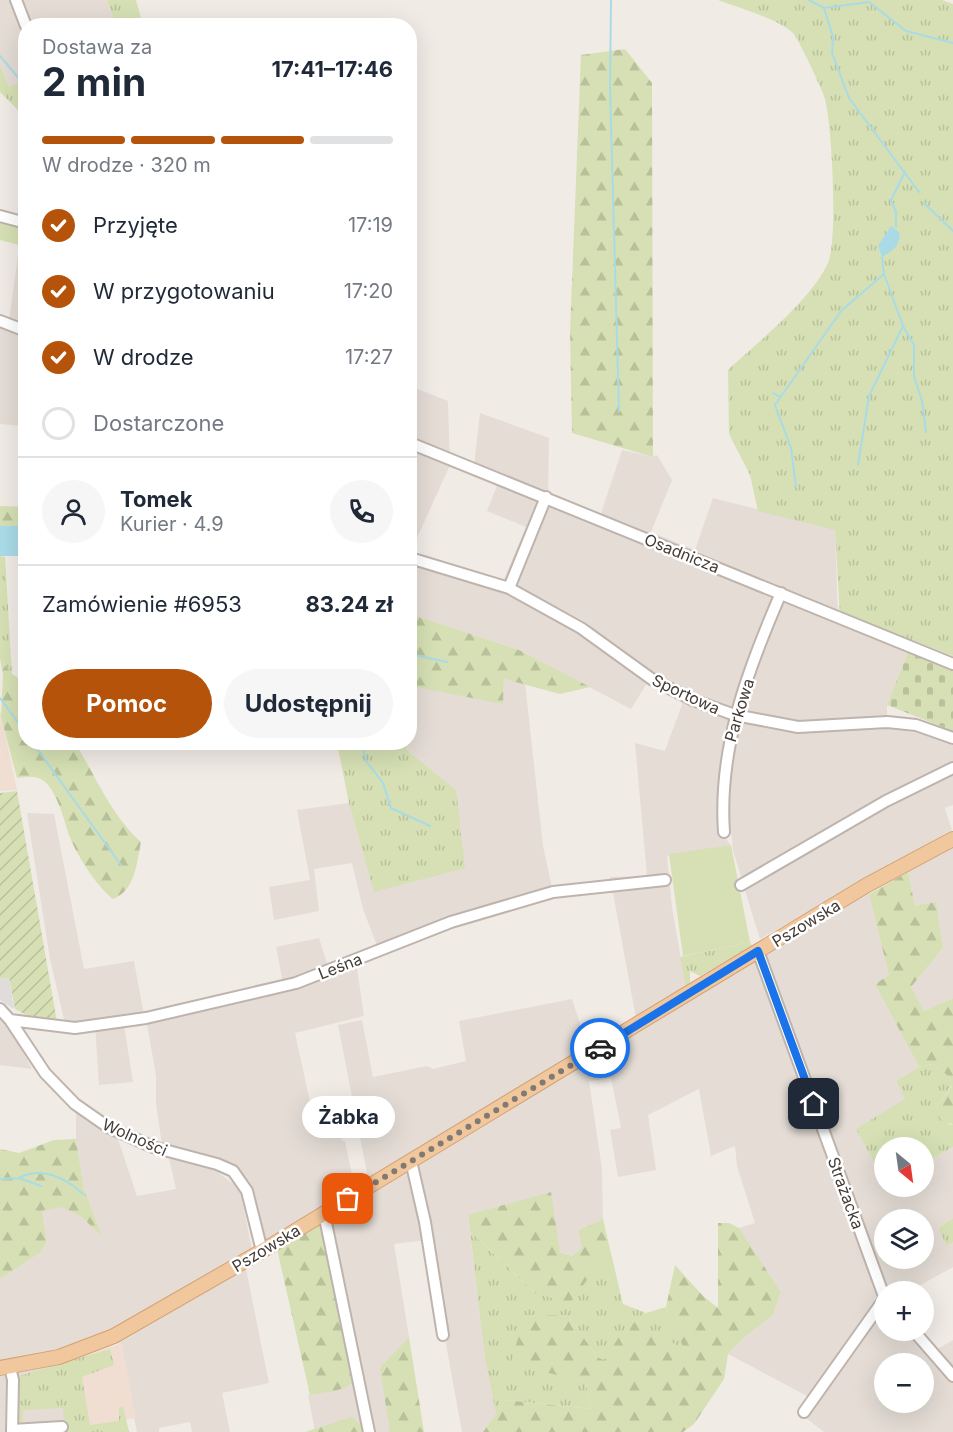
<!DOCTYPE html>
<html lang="pl">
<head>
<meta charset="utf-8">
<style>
	body { margin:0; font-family:Inter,sans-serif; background:#f6f6f7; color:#1f2937; height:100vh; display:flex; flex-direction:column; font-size:22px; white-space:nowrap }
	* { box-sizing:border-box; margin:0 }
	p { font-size:20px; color:#747a83 }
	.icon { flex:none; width:33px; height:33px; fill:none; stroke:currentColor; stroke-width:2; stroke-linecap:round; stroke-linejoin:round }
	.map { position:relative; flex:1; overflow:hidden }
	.panel { position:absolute; left:18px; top:18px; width:399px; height:732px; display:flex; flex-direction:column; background:#fff; border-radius:24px; box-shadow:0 6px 24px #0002 }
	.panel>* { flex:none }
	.needle { width:39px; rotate:151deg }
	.buttons { position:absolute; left:874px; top:1137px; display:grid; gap:12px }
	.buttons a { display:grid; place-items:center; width:60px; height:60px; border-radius:50%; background:#fff; box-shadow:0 6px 24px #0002; font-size:30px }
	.pin { position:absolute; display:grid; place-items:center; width:51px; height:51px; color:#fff; margin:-26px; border-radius:12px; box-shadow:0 3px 9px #0006 }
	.courier { position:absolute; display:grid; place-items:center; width:60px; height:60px; margin:-30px; border:4px solid #1a73e8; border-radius:50%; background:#fff; color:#222; box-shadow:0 2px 8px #0007 }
	.bubble { position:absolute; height:42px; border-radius:21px; background:#fff; box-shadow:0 6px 24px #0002; font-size:20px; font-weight:700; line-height:42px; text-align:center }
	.head em { font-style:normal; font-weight:700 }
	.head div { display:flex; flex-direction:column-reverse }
	.head { display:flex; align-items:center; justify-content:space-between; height:102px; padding:0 24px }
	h1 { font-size:39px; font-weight:700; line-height:45px }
	.bar { display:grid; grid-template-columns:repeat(4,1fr); gap:9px 6px; align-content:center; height:72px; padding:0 24px }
	.bar i { height:8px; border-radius:4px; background:#e0e1e3 }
	.bar .active { background:#b45309 }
	.bar p { grid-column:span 4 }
	.line { display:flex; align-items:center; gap:15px; padding:0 24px; border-top:2px solid #e0e1e3 }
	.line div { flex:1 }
	.round { display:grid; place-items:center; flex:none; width:63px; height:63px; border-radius:32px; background:#f6f6f7 }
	ol { padding:0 24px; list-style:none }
	li { display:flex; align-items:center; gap:18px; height:66px }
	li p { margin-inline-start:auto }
	li .icon { padding:6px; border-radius:50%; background:#b45309; color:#fff; stroke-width:4 }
	li:last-child { color:#747a83 }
	li i { width:33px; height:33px; border:3px solid #e0e1e3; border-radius:50% }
	.cta { display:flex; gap:12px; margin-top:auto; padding:12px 24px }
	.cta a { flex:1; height:69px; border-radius:36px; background:#b45309; color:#fff; font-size:24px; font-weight:700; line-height:69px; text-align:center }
	.cta a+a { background:#f6f6f7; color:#1f2937 }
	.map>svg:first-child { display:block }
	.residential { fill:#e4dcd5; fill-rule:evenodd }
	.commercial { fill:#f0ded3 }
	.grass { fill:url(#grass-tufts) }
	.forest { fill:url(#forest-firs) }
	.cemetery { fill:url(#cemetery-stones) }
	.garden { fill:url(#garden-furrows) }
	.pitch { fill:#d6e0b4 }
	.parking { fill:#dfdcdb }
	.water { fill:#a9dbe7 }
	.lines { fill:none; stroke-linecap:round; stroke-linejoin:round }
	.stream { stroke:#a9dbe7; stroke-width:2 }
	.minor-casing { stroke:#beb4ad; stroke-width:14 }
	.major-casing { stroke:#d4a071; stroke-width:16 }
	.minor { stroke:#fff; stroke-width:10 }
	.major { stroke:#f1c79e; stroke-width:14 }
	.done { stroke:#807974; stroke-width:6; stroke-dasharray:0 10.8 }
	.route { stroke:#1a73e8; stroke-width:8 }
	.labels { text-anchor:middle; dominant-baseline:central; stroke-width:5; stroke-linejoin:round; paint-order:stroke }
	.street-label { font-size:16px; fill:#433b36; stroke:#fff }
</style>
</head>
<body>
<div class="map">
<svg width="953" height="1432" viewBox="0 0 953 1432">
	<defs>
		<pattern id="grass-tufts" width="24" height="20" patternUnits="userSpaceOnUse" patternTransform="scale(1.5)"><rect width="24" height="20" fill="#d6e0b4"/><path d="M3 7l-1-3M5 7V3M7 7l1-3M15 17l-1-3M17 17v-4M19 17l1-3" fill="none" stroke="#b9c19b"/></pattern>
		<pattern id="forest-firs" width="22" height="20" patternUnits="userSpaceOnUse" patternTransform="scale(1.5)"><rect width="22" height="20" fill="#d6e0b4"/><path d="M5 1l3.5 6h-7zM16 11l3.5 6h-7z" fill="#b9c19b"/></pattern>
		<pattern id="cemetery-stones" width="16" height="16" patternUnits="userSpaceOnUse" patternTransform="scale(1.5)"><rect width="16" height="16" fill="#d6e0b4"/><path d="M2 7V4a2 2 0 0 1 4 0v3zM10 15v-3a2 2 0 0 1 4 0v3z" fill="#b9c19b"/></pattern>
		<pattern id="garden-furrows" width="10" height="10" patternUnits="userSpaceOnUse" patternTransform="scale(1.5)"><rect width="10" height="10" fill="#d6e0b4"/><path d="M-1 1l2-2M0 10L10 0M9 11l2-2" fill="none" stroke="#b9c19b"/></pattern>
	</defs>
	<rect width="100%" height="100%" fill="#f1ebe6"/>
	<path class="residential" d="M0,0H107L117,25L26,26L25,80L9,87L0,65Z
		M25,224V325L9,320L22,227Z
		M0,327L24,336L25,426L0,424Z
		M410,386L448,401L450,465L412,549L410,547Z
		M480,413L549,438L548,495L598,522L622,450L653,457L657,455L672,480L651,532L695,550L713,498L835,529L838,620L909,649L887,705V717L793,724L688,694L635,661L582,620L504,579L526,527L487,511L498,483L474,465Z
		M410,561L508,591L580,630L649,680L631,709L519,650L410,614Z
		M504,679L525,683L543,846L553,892L379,951L363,909L352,863L314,869L319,911L274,920L269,887L310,880L297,810L349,803L374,891L456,790L406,749V743L410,742V686L503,703Z
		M684,699L732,717L722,757L719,801L721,833L731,845L667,856L672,907L686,988L636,1018L610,877L647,876L635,743L665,751Z
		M739,723L787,732L888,729L926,734L953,742V763L894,791L742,880L733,850L728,798L729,771Z
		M953,774V805L945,808L952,830L760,939L744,887L888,804Z
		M27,813L54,814L84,969L134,961L144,1015L123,1019L133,1082L99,1085L95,1024H65L50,959Z
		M953,847V998L924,1011L911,987L943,948L936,903L915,906L908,872Z
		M867,885L889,975L875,984L919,1067L896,1081L905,1098L876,1165L885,1159V1186H924V1163L953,1147V1218L938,1228L947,1246L953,1242V1267L910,1291L885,1292V1330L908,1331L929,1354L953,1340V1432H824L806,1418L877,1311L872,1307L809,1397L728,1354L747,1335L773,1315L781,1292L739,1228L755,1223L737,1166L735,1146L711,1156L699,1089L648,1115L656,1170L618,1177L610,1130L621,1128L611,1078L589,1081L602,1169L603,1219L578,1230L582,1248L572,1256L468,1215L485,1359L496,1414L483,1432H462L427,1240L394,1244L409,1337L381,1368L390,1432H363L362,1426L315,1431L308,1395L356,1383L321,1216L262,1251L246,1185L229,1170L212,1168L240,1189L252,1250L111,1331L59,1350L0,1362V1279L40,1253L47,1242L42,1211L63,1206L83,1218L101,1236L84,1189L76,1139V1112L117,1136L137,1196L176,1189L169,1158L162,1145L156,1104V1076L146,1018L284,988L276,947L319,938L328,966L356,961L364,1016L295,1033L315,1125L337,1120L342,1141H345L353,1180L367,1173L338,1025L362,1020L373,1077L427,1066L433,1069L466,1061L459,1021L572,999L590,1054ZM885,1220H924V1258H885ZM885,1364H924V1402H885Z
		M0,1018L16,1039L32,1069L0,1065Z
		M246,1269L269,1383L222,1393L230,1432H192L190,1422L159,1428V1432H137L119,1343Z
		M67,1363L74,1432H0V1376Z"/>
	<path class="commercial" d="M0,711L17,790L0,791Z
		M122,1343L136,1418L89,1427L73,1360Z"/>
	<path class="grass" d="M107,0H136L143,25H116Z
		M718,0H942L953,4V656L913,640L910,643L840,617L835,530L758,511L750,475L729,434L728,370C758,342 811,300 828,263C838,239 832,126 825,99C823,91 798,38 793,33C776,18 739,8 718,0Z
		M0,65L9,87L25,80V117L0,92Z
		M0,220L22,227L19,245L0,240Z
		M0,556L5,557L12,674L0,659Z
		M337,743H406V749L456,790L465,868L374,892L349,803Z
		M750,942L752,946L700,976L690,971V982L686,988L680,957Z
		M933,1064L947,1075L952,1085L937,1107L950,1125H953V1147L924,1163V1148H885V1160L876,1165L856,1129L905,1099L896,1081L919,1067Z
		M953,1218V1242L947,1246L938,1228Z
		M470,1231L535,1293L578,1290L610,1249L623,1304L646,1313L666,1307L685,1350L604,1360L597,1357L568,1315L511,1363L586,1382L591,1409L506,1400L496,1414L485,1359Z
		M110,1349L114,1365L82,1377L90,1425L119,1421V1408L123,1406L129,1432H20L64,1430L63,1408L23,1410V1425H18L17,1386L19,1376Z"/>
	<path class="forest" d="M625,49L652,83L653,457L572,433L570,332L581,55Z
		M0,506L25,507V526H0Z
		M410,614L519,650L590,687L560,694L504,679L503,704L410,686Z
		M0,659L12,674L25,682L26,742L75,743C97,778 110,814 141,842C137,862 135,891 113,899C97,887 76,854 69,835C64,820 57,791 44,781C36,775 25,777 17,778L1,717L3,675Z
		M908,872L915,906L936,902L943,948L911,987L924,1011L953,998V1125L940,1119L937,1107L952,1086L947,1075L933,1064L919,1067L875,984L889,975L869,894Z
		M76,1139L84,1189L102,1237L83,1218L63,1207L42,1211L47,1242L40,1253L0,1279V1149L19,1153L54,1140Z
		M551,1192L560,1252L572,1256L582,1248L578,1230L603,1219L610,1249L570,1303L535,1293L470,1231L468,1215Z
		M323,1223L356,1380C346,1391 324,1393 310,1395L277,1249Z
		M718,1223H729L739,1228L781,1292L773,1315L747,1335L728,1354L724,1379L694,1424L683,1432H483L506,1400L591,1409L586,1382L511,1364L524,1315H568L597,1357L604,1360L630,1320L684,1349L666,1307L675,1265L703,1296L718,1308Z
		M409,1337L424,1432H390L380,1368Z
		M352,1417L362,1426L363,1432H305Z"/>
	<path class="cemetery" d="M909,649L953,667V731L887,705Z"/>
	<path class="garden" d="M17,791L57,1022L32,1018L15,1009L9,978L0,979V793Z"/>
	<path class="pitch" d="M731,845L750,942L683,956L669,854Z"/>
	<path class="parking" d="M9,978L14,1009L0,1000V979Z"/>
	<path class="water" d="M891,226L900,233C899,247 894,250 882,257L878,246Z
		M0,526H25V546L20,556H0Z"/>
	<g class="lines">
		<path class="stream" d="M611,0L610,87L619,411
			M809,0L824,8L869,2L906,31L953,43
			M824,8L833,37L832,53L849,98L919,192
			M0,56L26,87
			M924,203L953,231
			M896,227V212L891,200L905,172
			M903,326L914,345V376L922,401L926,432
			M773,393L780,397
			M858,465L869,396L903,326L884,274
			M796,487L791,448L775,405L841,311L884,274L882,257
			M410,654L447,662
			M0,698L26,733
			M32,742L121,865
			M361,742L366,761L383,783L391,808L430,826
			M19,1178C42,1166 66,1178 83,1194
			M0,1179L19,1178L41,1186"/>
		<defs>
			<path id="minor" d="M16,0L26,26
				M0,216L26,223
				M0,321L26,331
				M410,443L953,664
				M410,558L509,588L581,628L653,680L693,700L735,715L798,727L887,722L916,725L953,738
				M509,588L546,497
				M724,832C718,748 748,669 781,593
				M741,885L886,801L953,768
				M758,951L885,1299
				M0,1009L10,1020L45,1073L75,1104L108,1127L153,1147L217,1164L233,1171L247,1191L262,1251
				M10,1020L75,1028L146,1018L296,983L451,922L553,892L665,880
				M411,1161L425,1222L443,1335
				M324,1213L369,1432
				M913,1330L953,1376
				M10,1367L13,1380L12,1432
				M804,1412L885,1298
				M12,1430L62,1427"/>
			<path id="major" d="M0,1368L59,1357L114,1336L262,1251L867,885L953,839"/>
		</defs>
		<use href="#minor" class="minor-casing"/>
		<use href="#major" class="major-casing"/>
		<use href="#minor" class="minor"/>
		<use href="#major" class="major"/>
	</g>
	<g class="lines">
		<path class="done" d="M348,1199L600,1048"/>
		<path class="route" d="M600,1048L758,951L814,1104"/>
	</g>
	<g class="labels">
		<g class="street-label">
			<text transform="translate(682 553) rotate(22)">Osadnicza</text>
			<text transform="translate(686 694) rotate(25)">Sportowa</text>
			<text transform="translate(739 710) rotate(-73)">Parkowa</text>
			<text transform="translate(806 923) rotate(-31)">Pszowska</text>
			<text transform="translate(340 966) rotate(-21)">Leśna</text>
			<text transform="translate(135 1137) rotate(24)">Wolności</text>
			<text transform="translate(846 1193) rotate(70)">Strażacka</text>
			<text transform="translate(266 1248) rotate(-31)">Pszowska</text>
		</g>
	</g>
</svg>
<div class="buttons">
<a><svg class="needle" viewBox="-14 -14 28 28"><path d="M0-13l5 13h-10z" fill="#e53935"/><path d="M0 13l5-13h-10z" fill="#747a83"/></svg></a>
<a><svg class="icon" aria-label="layers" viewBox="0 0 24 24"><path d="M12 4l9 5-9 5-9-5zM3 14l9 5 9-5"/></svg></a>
<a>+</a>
<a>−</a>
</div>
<div class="pin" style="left:348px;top:1199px;background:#ea580c"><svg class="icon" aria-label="bag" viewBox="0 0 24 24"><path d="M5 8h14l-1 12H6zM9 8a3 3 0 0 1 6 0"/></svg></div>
<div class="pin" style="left:814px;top:1104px;background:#1f2937"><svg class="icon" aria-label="home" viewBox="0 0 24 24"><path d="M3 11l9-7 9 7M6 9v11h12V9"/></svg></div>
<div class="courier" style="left:600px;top:1048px"><svg class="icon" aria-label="car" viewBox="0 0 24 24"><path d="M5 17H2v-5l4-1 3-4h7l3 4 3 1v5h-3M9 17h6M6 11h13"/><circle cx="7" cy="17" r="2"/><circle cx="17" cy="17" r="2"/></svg></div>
<div class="bubble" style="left:302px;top:1096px;width:93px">Żabka</div>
<section class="panel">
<div class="head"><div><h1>2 min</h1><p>Dostawa za</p></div><em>17:41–17:46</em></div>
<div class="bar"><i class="active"></i><i class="active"></i><i class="active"></i><i></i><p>W drodze · 320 m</p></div>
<ol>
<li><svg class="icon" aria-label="check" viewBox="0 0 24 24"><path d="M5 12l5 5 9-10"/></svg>Przyjęte<p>17:19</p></li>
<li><svg class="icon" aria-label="check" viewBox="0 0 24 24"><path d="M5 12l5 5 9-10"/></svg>W przygotowaniu<p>17:20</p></li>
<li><svg class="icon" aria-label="check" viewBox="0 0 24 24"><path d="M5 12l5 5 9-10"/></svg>W drodze<p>17:27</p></li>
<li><i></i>Dostarczone</li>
</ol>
<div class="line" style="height:108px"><a class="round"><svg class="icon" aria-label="person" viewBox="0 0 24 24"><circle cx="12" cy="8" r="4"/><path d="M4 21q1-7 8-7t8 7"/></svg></a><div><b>Tomek</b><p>Kurier · 4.9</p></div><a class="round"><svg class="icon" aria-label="phone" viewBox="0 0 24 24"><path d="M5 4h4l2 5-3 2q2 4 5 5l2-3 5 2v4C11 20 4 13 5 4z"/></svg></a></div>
<div class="line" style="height:78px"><div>Zamówienie #6953</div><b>83.24 zł</b></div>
<div class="cta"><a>Pomoc</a><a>Udostępnij</a></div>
</section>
</div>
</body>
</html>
